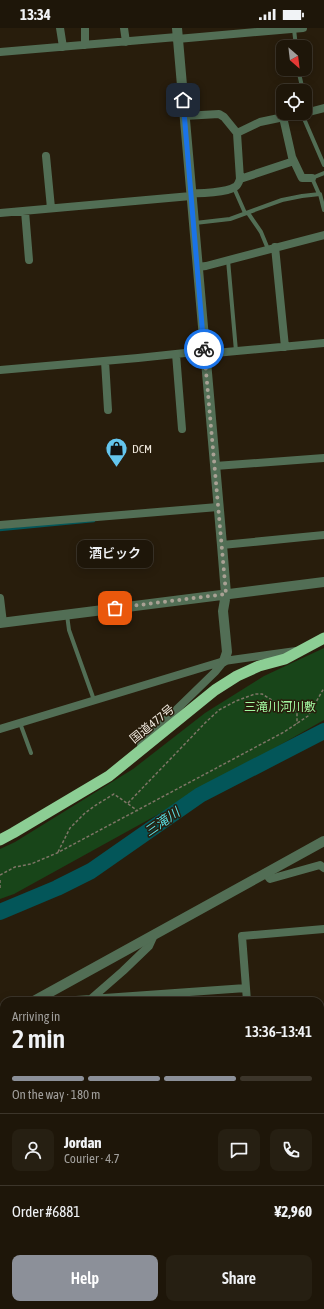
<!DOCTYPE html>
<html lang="en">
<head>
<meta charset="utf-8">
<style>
	body { margin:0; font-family:"Asap Condensed","Noto Sans JP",sans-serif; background:#261f12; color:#f1f3f6; height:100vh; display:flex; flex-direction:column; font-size:15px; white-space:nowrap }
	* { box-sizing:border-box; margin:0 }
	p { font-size:13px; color:#a19f9c }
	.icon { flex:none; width:22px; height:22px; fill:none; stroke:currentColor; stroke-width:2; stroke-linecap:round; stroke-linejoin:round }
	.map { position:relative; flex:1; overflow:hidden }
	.sheet { position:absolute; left:0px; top:969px; width:324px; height:312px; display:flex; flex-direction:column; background:#1e1609; border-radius:12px 12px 0 0; box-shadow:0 2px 10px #0003,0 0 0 1px #3c352a }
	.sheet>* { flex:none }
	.needle { width:26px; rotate:152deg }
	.tools { position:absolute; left:276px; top:12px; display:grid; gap:8px }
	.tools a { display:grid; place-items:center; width:36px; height:36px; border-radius:8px; background:#1e1609; box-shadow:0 2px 10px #0003,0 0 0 1px #3c352a; font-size:20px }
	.pin { position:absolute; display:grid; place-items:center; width:34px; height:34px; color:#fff; margin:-17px; border-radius:8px; box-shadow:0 2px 6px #0006 }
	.courier { position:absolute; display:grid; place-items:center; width:40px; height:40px; margin:-20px; border:3px solid #1a73e8; border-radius:50%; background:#fff; color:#222; box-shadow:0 1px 5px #0007 }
	.bubble { position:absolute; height:28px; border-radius:8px; background:#1e1609; box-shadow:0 2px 10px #0003,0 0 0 1px #3c352a; font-size:13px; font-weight:600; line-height:28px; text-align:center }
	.headline em { font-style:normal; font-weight:600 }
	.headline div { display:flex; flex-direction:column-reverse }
	.headline { display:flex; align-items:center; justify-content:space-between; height:68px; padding:0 12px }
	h1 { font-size:26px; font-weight:600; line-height:30px }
	.bar { display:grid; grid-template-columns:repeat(4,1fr); gap:6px 4px; align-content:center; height:48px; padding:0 12px }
	.bar i { height:5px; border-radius:3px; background:#3c352a }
	.bar .on { background:#8c9099 }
	.bar p { grid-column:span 4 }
	.line { display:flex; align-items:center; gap:10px; padding:0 12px; border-top:1px solid #3c352a }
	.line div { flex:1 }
	.round { display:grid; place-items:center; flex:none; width:42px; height:42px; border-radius:8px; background:#261f12 }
	.button { display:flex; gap:8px; margin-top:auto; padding:8px 12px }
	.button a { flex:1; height:46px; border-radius:8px; background:#8c9099; color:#fff; font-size:16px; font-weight:600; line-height:46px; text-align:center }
	.button a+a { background:#261f12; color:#f1f3f6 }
	.status { display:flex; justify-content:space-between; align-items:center; height:28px; padding:0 20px; background:#1e1609; direction:ltr }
	.status svg { height:11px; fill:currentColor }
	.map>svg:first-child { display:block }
	.green { fill:#184519 }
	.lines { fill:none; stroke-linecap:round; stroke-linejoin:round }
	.stream { stroke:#035659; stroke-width:2.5 }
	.river { stroke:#035659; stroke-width:16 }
	.path { stroke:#7e7566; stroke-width:1.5; stroke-dasharray:3 2; stroke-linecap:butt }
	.service { stroke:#526e55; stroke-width:4 }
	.minor { stroke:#526e55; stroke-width:8 }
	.tertiary { stroke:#526e55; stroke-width:10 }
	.trunk { stroke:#8cce94; stroke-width:11 }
	.done { stroke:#a9a194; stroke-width:4; stroke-dasharray:0 7.2 }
	.route { stroke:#1a73e8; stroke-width:5 }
	.labels { text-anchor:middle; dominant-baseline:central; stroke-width:3; stroke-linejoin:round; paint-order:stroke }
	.poi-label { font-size:12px; fill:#efe8dd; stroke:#281d0c; text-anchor:start }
	.park-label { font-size:12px; fill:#a2f8a0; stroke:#281d0c }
	.street-label { font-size:12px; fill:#efe8dd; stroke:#281d0c }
	.water-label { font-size:13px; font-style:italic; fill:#58dee4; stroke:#281d0c }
</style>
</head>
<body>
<div class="status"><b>13:34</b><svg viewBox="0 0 49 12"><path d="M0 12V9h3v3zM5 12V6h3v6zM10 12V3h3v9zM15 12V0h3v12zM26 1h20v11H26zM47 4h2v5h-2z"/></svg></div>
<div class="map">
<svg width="324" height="1281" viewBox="0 0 324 1281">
	<rect width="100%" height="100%" fill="#281d0c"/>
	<path class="green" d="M324,620V692L157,787L14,866L0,871V821L15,814L133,741L205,685L264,648Z"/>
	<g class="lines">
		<path class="stream" d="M0,502L94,493"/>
		<path class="river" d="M0,884L57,860L91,843L200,767L324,703"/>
		<path class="path" d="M294,681L297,686V696
			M128,775L205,695L219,682L236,673L255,666H262L285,680L302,681L315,676
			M58,824L70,800L85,785L96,777L114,766L138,783
			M0,847L15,839L31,836L57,825L284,704L308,688L324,660
			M0,852V860"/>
		<path class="service" d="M294,1L296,19
			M298,41L303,63
			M305,73L307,84
			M302,86L324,137
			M234,160L245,185
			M319,166L312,150L324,145
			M248,185L261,204L268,221
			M195,195L230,191L282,172L302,168L320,166L324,182
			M228,232L236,323
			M67,587L69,602L94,672
			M20,695L31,725
			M0,1026L2,1030H4"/>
		<path class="minor" d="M60,0L63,19
			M85,0V17
			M124,0L126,14
			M177,11L303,0
			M0,24L177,9
			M305,85L324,80
			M184,88L219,86L224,89L237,105
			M283,89L292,129L301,148L302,150H312
			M46,128L51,180
			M240,151L294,133
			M191,165C200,166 227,164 235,159C237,158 239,154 240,151L237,105L260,94L303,85
			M25,183L29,232
			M0,185L191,168
			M275,219L285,319
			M197,239L206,238L324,207
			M176,326L182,401
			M204,326L324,315
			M105,333L108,382
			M0,342L138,330L204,323
			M215,438L324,430
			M0,497L218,479
			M222,517L324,507
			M0,570L3,595
			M0,701L224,633L296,623
			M141,716L215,644L224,633
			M265,845L270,851L320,837L324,840
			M92,970L123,943L149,918L154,907
			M62,973L246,960
			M247,973L242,908L324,901
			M0,1003L4,1001
			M320,1110L324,1109
			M0,1123L4,1124
			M0,1181H4
			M77,1277L79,1281
			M276,1277V1281
			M54,1281L68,1277"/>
		<path class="tertiary" d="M177,0L222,517L226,566L223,583L227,624L224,633
			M0,595L324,554
			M34,973L324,813
			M0,992L4,990"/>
		<path class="trunk" d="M0,812L13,805L109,748L215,662L237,648L259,638L285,631L324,610"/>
	</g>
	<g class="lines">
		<path class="done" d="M115,580L226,566L204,321"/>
		<path class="route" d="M183,72L204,321"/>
	</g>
	<defs>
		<symbol id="shop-pin" viewBox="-11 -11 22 30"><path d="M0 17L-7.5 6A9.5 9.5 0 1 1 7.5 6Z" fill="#64c5ee" stroke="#281d0c"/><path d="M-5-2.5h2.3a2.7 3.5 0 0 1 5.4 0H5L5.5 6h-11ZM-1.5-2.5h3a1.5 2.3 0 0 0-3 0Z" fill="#111"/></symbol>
	</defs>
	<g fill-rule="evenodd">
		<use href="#shop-pin" x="104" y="408" width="25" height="34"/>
	</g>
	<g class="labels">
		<g class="poi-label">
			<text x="132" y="421">DCM</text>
		</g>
		<g class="park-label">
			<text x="280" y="679">三滝川河川敷</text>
		</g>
		<g class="street-label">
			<text transform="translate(152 696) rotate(-39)">国道477号</text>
		</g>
		<g class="water-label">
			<text transform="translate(162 794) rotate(-35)">三滝川</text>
		</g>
	</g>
</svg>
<div class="tools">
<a><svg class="needle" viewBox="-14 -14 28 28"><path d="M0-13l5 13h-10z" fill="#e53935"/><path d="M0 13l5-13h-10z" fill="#a19f9c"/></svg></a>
<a><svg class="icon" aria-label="locate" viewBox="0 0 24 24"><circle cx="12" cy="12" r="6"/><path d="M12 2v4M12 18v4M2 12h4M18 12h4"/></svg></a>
</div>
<div class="pin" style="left:115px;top:580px;background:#ea580c"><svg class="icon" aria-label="bag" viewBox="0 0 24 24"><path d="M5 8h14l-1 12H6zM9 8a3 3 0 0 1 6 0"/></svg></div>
<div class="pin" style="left:183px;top:72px;background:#1f2937"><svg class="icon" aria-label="home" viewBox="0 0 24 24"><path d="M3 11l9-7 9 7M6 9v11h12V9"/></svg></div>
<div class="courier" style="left:204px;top:321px"><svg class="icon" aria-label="bike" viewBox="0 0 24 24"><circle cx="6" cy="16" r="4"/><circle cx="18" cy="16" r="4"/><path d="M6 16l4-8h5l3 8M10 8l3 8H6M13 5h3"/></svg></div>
<div class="bubble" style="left:77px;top:512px;width:76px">酒ビック</div>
<section class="sheet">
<div class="headline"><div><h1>2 min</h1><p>Arriving in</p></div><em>13:36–13:41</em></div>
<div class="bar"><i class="on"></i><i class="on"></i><i class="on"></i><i></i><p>On the way · 180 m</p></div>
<div class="line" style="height:72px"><a class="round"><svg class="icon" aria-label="person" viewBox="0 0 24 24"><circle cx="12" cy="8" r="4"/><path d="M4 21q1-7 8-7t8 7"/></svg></a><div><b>Jordan</b><p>Courier · 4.7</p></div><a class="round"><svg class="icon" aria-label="chat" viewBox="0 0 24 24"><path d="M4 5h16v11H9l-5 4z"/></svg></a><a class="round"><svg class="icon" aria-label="phone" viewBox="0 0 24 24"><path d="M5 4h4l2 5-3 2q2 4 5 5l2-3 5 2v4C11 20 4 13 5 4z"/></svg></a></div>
<div class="line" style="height:52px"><div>Order #6881</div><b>¥2,960</b></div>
<div class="button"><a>Help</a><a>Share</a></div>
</section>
</div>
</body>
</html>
